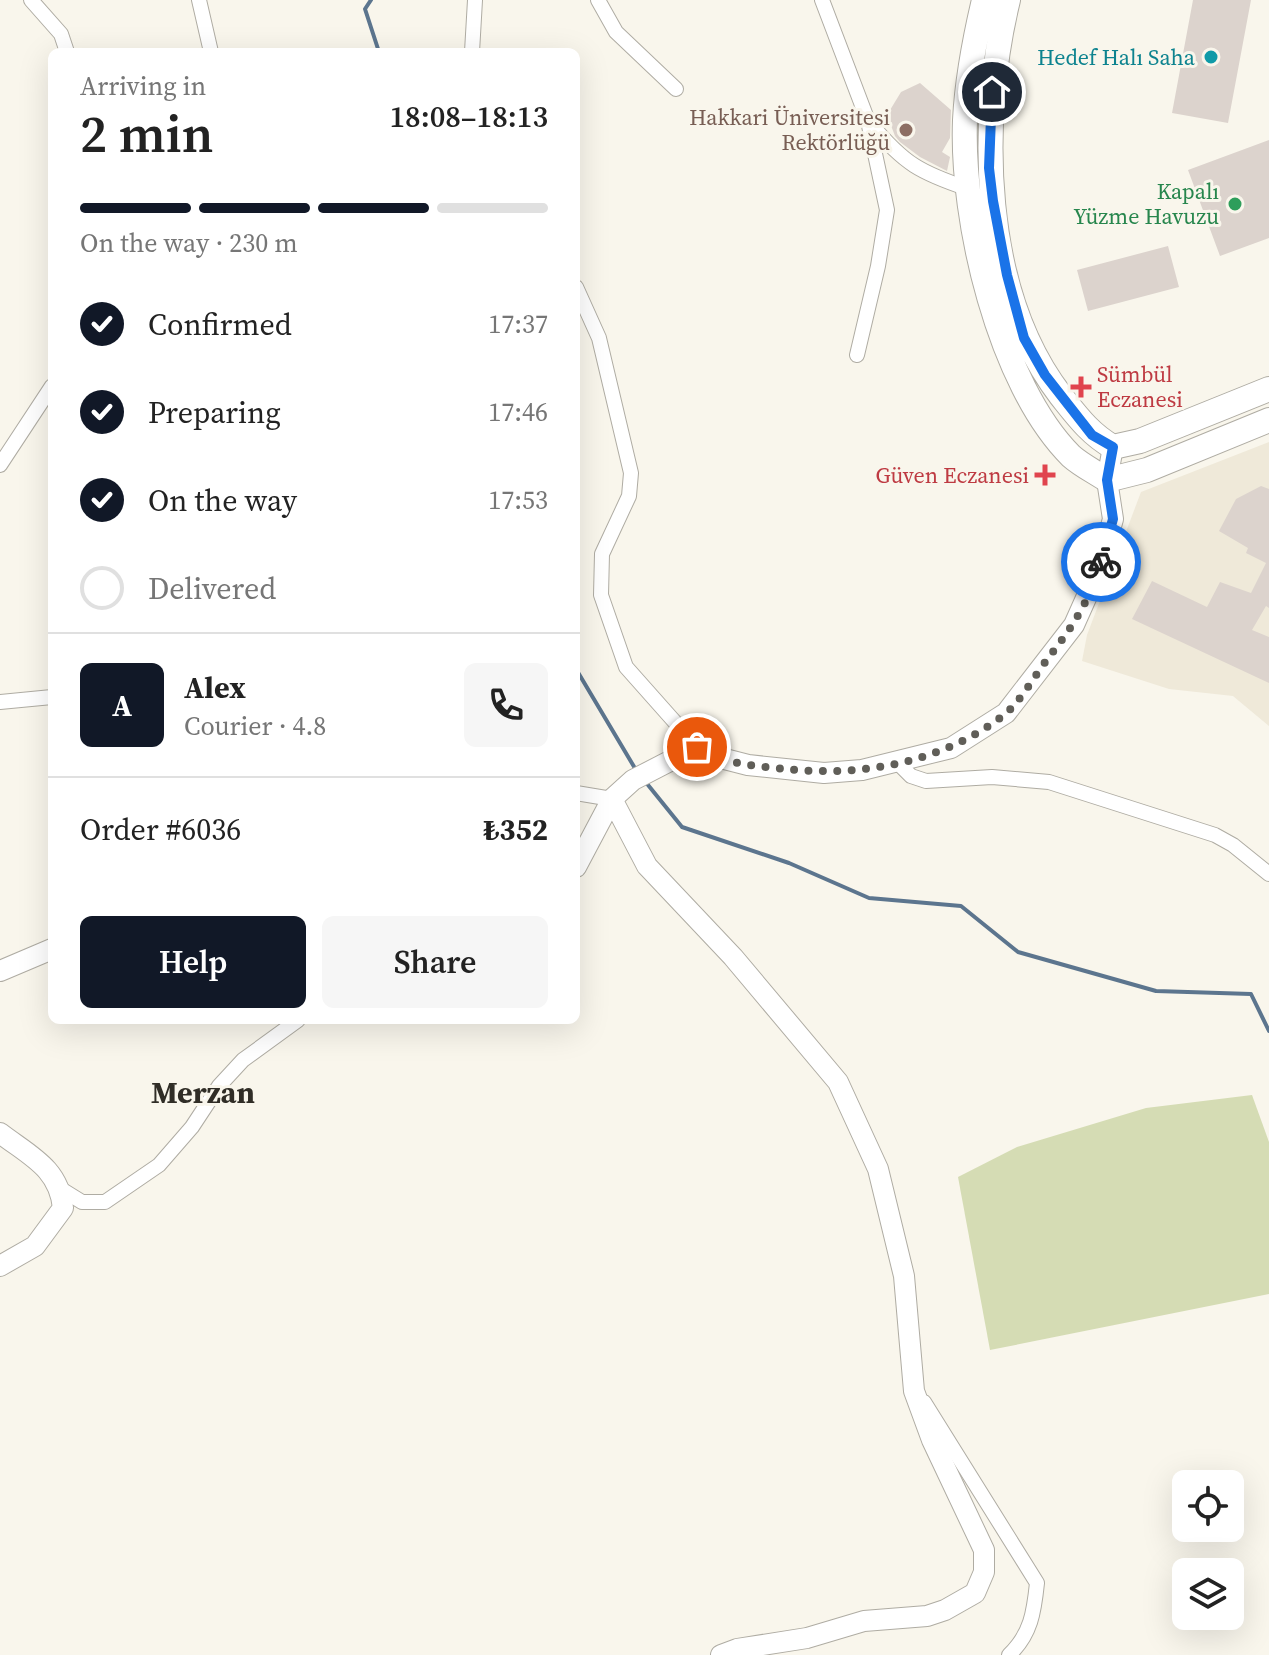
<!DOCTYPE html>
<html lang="en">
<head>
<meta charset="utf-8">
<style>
	body { margin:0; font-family:"Source Serif 4",serif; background:#f6f6f6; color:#222; height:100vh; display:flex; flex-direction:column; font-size:30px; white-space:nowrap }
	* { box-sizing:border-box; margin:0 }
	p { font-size:26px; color:#767676 }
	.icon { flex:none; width:44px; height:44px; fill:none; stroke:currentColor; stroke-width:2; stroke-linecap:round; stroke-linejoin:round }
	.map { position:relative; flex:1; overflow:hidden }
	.side { position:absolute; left:48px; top:48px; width:532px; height:976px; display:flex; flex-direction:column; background:#fff; border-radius:12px; box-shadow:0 8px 32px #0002 }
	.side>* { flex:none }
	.fabs { position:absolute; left:1172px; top:1470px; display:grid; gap:16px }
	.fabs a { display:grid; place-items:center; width:72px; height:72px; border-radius:12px; background:#fff; box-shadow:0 8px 32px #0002; font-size:40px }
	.pin { position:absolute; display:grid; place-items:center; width:68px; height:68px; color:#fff; margin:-34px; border:4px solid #fff; border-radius:50%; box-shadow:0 2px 8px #0007 }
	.courier { position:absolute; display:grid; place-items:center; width:80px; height:80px; margin:-40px; border:6px solid #1a73e8; border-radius:50%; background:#fff; color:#222; box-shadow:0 2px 10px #0007 }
	.headline em { font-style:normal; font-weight:600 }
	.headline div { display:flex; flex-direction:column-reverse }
	.headline { display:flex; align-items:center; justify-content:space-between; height:136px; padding:0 32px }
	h1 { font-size:52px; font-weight:600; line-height:60px }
	.bar { display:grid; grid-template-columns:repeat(4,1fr); gap:12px 8px; align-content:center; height:96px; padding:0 32px }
	.bar i { height:10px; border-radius:6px; background:#e0e0e0 }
	.bar .active { background:#111827 }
	.bar p { grid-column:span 4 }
	.line { display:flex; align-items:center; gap:20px; padding:0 32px; border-top:2px solid #e0e0e0 }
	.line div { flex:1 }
	.round { display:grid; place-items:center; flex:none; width:84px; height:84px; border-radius:12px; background:#f6f6f6 }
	ol { padding:0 32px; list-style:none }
	li { display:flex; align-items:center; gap:24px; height:88px }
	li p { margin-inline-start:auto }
	li .icon { padding:8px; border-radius:50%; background:#111827; color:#fff; stroke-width:4 }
	li:last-child { color:#767676 }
	li i { width:44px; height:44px; border:4px solid #e0e0e0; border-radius:50% }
	.button { display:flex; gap:16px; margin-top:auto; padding:16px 32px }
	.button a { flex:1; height:92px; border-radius:12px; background:#111827; color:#fff; font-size:32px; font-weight:600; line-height:92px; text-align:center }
	.button a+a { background:#f6f6f6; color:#222 }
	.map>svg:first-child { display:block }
	.built { fill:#efe9d9 }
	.green { fill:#d5dcb4 }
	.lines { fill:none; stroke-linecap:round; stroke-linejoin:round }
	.stream { stroke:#5c758e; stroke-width:4 }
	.building { fill:#dcd3cd }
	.street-casing { stroke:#afaca3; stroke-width:16 }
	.secondary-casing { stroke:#afaca3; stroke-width:22 }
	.primary-casing { stroke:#afaca3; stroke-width:26 }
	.street { stroke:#fff; stroke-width:14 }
	.secondary { stroke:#fff; stroke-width:20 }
	.primary { stroke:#fff; stroke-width:24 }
	.done { stroke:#605e58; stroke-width:8; stroke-dasharray:0 14.4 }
	.route { stroke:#1a73e8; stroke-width:10 }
	.culture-dot { fill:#0f9aa8; stroke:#f9f6ec; stroke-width:3 }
	.education-dot { fill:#8d6e63; stroke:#f9f6ec; stroke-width:3 }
	.leisure-dot { fill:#2e9e5b; stroke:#f9f6ec; stroke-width:3 }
	.health-dot { fill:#e0444e; stroke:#f9f6ec; stroke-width:3 }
	.labels { text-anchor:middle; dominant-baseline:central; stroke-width:6; stroke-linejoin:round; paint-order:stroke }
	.culture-label { font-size:22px; fill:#0d838f; stroke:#f9f6ec; text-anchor:end }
	.education-label { font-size:22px; fill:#785e54; stroke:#f9f6ec; text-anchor:end }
	.leisure-label { font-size:22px; fill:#27864d; stroke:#f9f6ec; text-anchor:end }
	.health-label { font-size:22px; fill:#be3a42; stroke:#f9f6ec; text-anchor:start }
	.district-label { font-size:30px; font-weight:bold; fill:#302d26; stroke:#f9f6ec }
</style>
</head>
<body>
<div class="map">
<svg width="1269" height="1655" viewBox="0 0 1269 1655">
	<rect width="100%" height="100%" fill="#f9f6ec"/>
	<path class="built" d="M1269,442V726L1233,696L1169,689L1082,661L1087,635L1141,492Z"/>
	<path class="green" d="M1252,1095L1269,1142V1294L990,1350L958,1177L1017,1147L1146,1108Z"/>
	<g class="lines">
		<path class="stream" d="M371,0L365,9L379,52
			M576,669L636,770
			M644,780L682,827L789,863L869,898L961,906L1018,952L1156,991L1251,994L1269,1031"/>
	</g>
	<path class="building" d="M1193,0H1251L1228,123L1172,113Z
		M920,83L951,110L950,138L942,152L950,157L947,171L920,157L900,142L895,136L887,115L901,92Z
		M1269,140V238L1220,256L1188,170Z
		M1168,246L1179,287L1088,311L1077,270Z
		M1261,486L1269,489V608L1266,606L1252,630L1269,637V683L1132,619L1152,581L1207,607L1220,582L1251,593L1266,563L1246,553L1248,548L1219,531L1236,499Z"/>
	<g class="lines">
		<defs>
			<path id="street" d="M31,0L61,34L67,52
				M199,0L211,52
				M598,0L616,32L676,89
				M822,0L868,121L887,210L878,266L857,355
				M472,52L475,0
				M871,124C904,164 921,173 969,189
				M576,287L599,338L631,473L629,496L602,554L601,595L626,667L697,747
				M0,465L52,386
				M0,702L52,697
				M898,763L911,776L926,781L992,777L1049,782L1215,835L1233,845L1269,874
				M576,793L612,799
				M61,1189L82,1202H105L159,1165L192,1127L219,1086L243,1060L298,1020
				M924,1402L1037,1583C1034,1612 1031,1634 1009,1655"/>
			<path id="secondary" d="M612,799L647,866L733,957L838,1082L878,1169L904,1276L914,1391L932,1440L984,1550V1572L975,1593L945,1610L927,1616L864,1621L807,1638L737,1649L721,1655
				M576,867L612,799L633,780L697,747L709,755L748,765L824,773L862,770L951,748L1006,713L1074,625L1099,569L1113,519L1107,480L1113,447
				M0,971L52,949
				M0,1133C30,1156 59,1168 63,1208L35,1246L0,1266"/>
			<path id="primary" d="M984,0C975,38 967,81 965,120C961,220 999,384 1071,456C1081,465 1095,472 1107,480L1147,470L1269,420
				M1008,0C978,123 981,292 1061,396C1077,416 1090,434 1113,447L1140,441L1269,389"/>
		</defs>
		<use href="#street" class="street-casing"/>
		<use href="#secondary" class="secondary-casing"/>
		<use href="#primary" class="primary-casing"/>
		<use href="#street" class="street"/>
		<use href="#secondary" class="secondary"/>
		<use href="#primary" class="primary"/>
	</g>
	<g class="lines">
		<path class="done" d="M697,747C722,764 756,766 785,769C861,777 942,763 1004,715C1021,701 1035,675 1049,657C1071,629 1092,597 1101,562"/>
		<path class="route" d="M992,92L989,168L993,201L1007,275L1024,338L1045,375L1092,435L1113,447L1107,480L1113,519L1101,562"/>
	</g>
	<circle class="culture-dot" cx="1211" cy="57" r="8"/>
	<circle class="education-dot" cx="906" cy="130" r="8"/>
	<circle class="leisure-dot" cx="1235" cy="204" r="8"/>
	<g class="health-dot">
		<path d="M1077 375h8v8h8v8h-8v8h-8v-8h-8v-8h8z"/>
		<path d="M1041 463h8v8h8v8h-8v8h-8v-8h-8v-8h8z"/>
	</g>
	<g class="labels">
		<g class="culture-label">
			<text x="1195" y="57">Hedef Halı Saha</text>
		</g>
		<g class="education-label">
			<text x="890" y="117">Hakkari Üniversitesi<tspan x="890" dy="25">Rektörlüğü</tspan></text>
		</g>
		<g class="leisure-label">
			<text x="1219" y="191">Kapalı<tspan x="1219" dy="25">Yüzme Havuzu</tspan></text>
		</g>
		<g class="health-label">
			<text x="1097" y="374">Sümbül<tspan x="1097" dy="25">Eczanesi</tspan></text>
			<text x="1029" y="475" text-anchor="end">Güven Eczanesi</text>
		</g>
		<g class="district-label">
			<text x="203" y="1092">Merzan</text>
		</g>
	</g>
</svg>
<div class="fabs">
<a><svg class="icon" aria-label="locate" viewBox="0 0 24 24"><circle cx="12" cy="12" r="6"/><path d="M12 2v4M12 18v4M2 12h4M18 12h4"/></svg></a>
<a><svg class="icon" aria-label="layers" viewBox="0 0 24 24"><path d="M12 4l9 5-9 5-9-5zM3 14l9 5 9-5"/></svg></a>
</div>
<div class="pin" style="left:697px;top:747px;background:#ea580c"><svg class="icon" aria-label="bag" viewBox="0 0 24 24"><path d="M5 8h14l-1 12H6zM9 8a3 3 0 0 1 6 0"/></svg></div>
<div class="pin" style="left:992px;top:92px;background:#1f2937"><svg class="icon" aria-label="home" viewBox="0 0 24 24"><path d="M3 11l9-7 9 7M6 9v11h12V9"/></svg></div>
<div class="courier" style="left:1101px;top:562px"><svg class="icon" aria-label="bike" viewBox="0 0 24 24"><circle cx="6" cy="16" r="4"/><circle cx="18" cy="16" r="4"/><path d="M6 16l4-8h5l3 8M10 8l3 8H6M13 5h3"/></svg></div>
<section class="side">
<div class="headline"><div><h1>2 min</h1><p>Arriving in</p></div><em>18:08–18:13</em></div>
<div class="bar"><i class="active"></i><i class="active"></i><i class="active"></i><i></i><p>On the way · 230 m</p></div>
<ol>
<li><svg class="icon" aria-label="check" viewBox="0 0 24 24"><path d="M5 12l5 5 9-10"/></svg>Confirmed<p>17:37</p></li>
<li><svg class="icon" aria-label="check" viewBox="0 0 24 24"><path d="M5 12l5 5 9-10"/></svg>Preparing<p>17:46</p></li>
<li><svg class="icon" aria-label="check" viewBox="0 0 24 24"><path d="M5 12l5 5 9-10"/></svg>On the way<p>17:53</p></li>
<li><i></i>Delivered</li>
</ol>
<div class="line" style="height:144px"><b class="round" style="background:#111827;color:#fff">A</b><div><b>Alex</b><p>Courier · 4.8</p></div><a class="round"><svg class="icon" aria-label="phone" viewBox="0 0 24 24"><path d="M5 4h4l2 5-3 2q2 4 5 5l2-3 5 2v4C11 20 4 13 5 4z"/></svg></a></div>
<div class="line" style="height:104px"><div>Order #6036</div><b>₺352</b></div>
<div class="button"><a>Help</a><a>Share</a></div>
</section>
</div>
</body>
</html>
